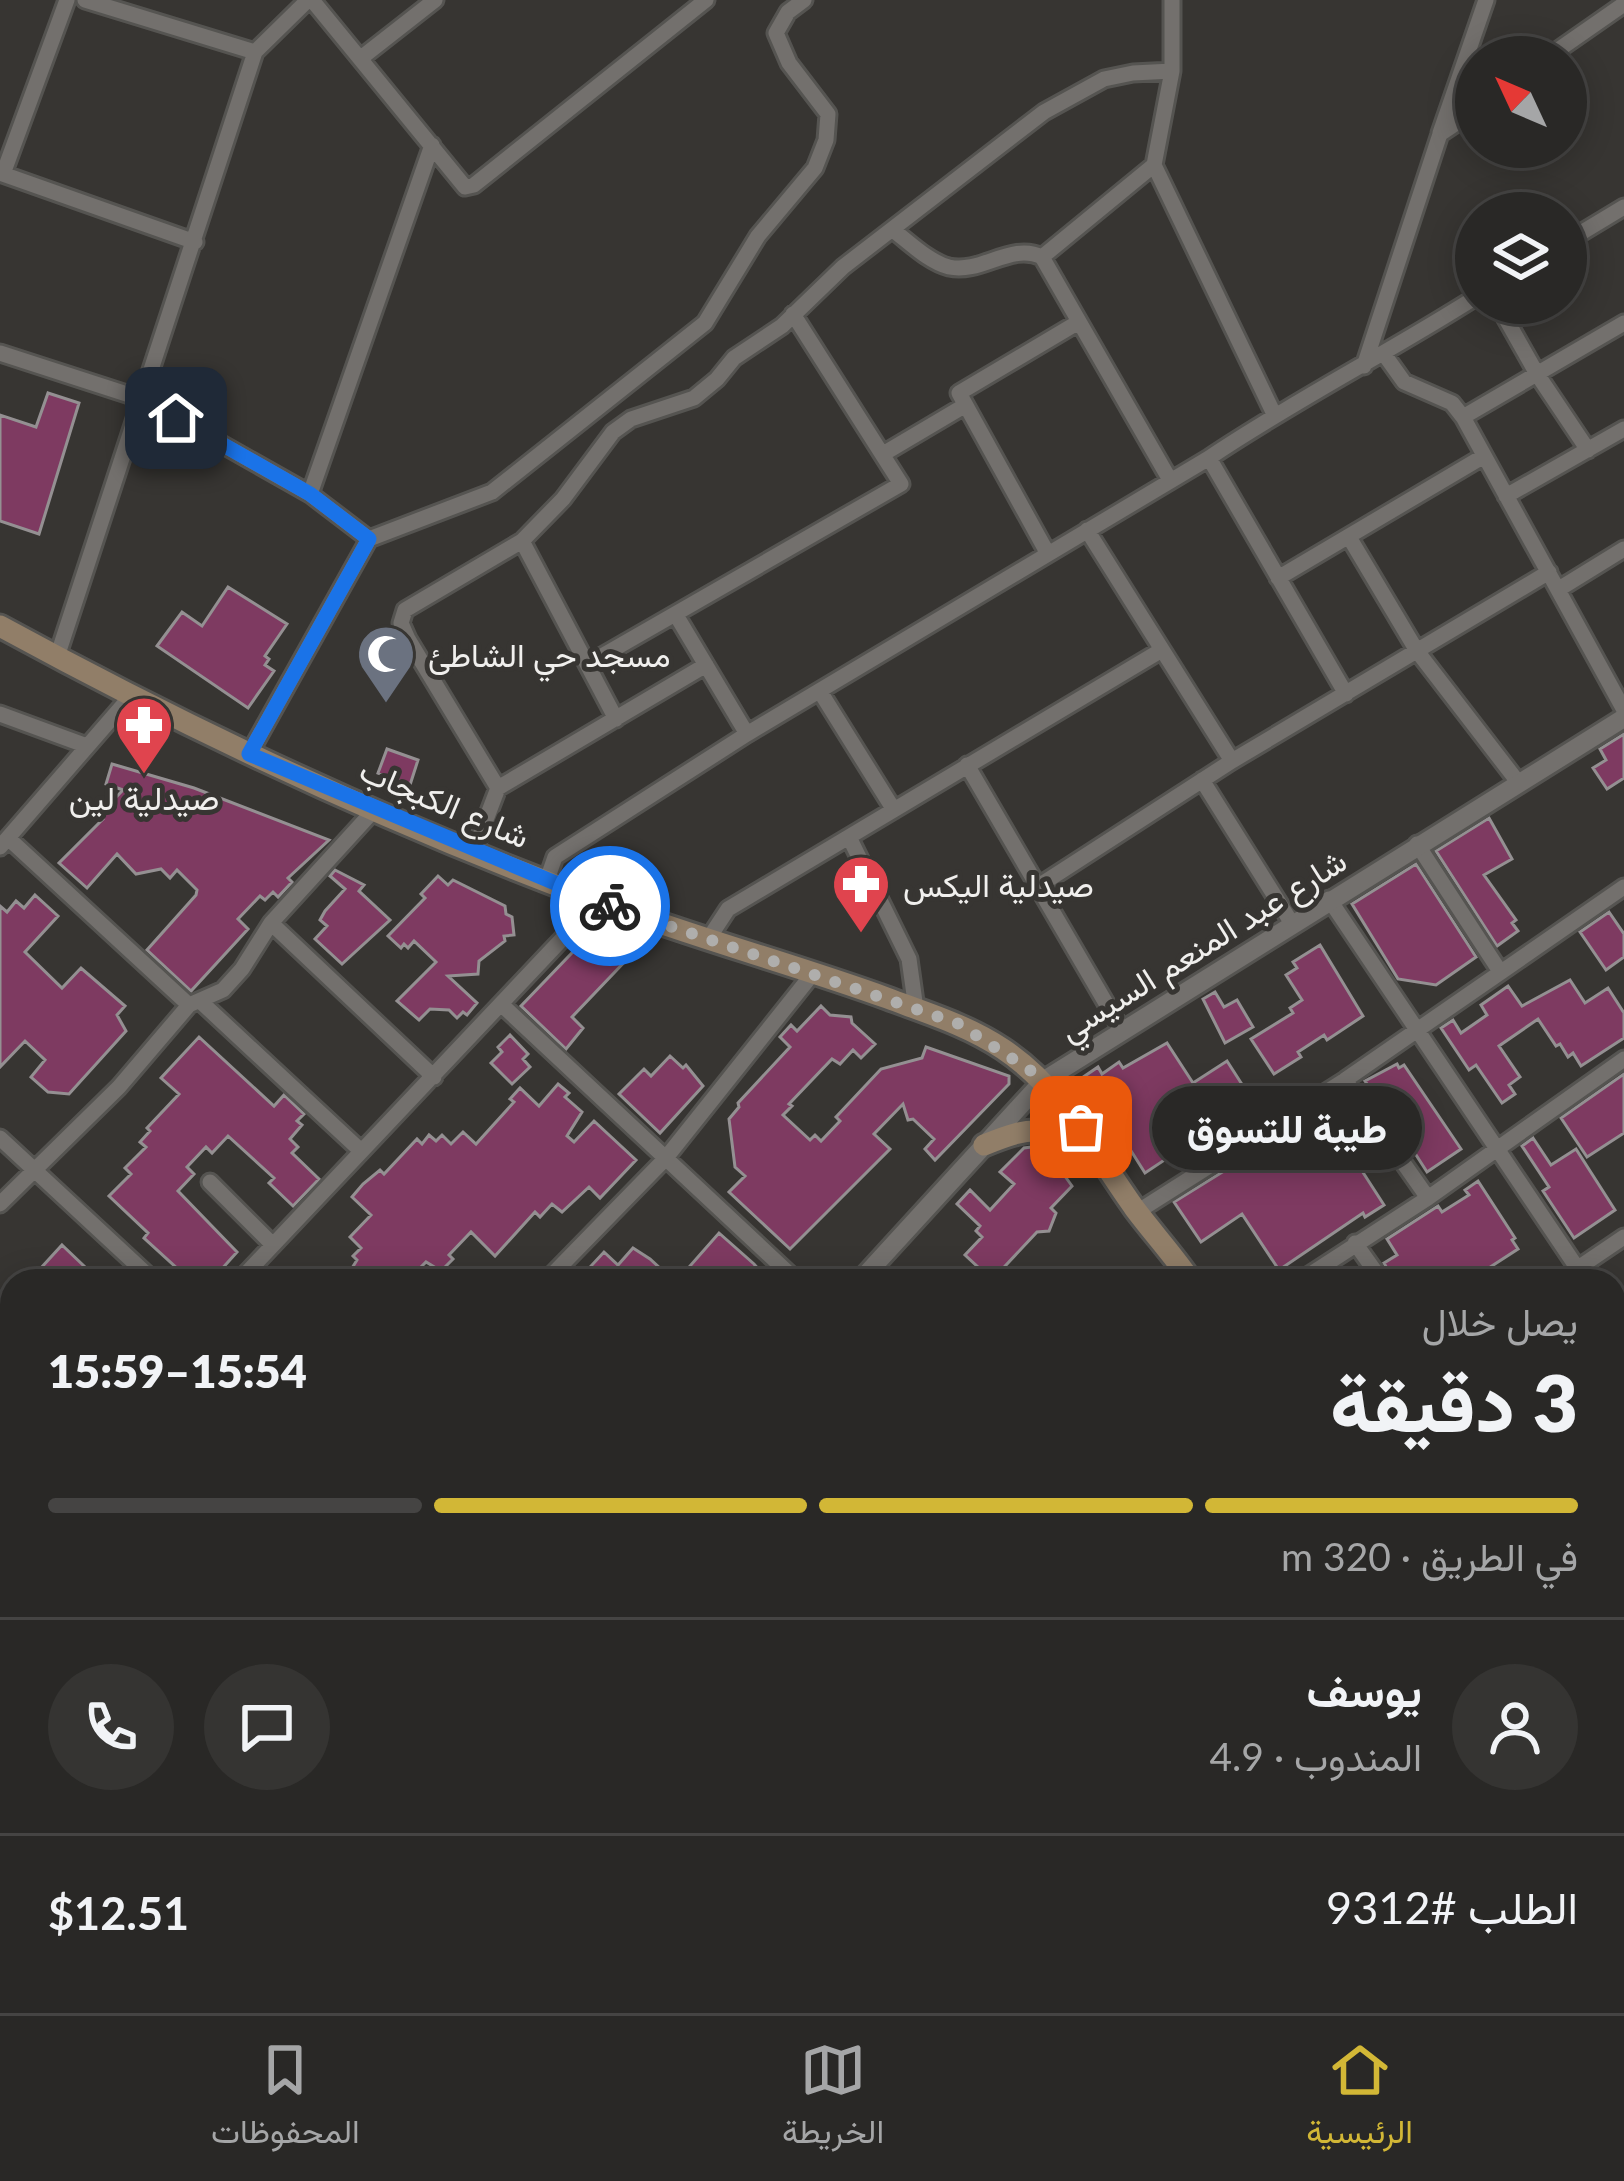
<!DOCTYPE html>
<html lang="ar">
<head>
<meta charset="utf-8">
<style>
	body { margin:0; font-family:Lato,Vazirmatn,sans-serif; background:#353432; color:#f1f3f6; direction:rtl; height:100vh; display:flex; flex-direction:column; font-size:45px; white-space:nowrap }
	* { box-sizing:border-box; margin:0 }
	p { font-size:39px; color:#a5a6a7 }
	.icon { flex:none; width:66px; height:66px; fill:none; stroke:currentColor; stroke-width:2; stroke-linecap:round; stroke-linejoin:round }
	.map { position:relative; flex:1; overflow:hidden; direction:ltr }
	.sheet { position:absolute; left:0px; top:1269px; width:1626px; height:744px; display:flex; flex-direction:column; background:#292826; border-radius:36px 36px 0 0; box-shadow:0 6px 30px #0003,0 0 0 3px #454443; direction:rtl }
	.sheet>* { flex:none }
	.needle { width:78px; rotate:314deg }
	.buttons { position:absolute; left:1455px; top:36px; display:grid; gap:24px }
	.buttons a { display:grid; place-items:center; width:132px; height:132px; border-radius:50%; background:#292826; box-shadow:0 6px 30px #0003,0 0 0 3px #454443; font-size:60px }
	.pin { position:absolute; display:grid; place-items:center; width:102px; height:102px; color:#fff; margin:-51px; border-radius:24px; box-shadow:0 6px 18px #0006 }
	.courier { position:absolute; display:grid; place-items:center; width:120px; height:120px; margin:-60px; border:9px solid #1a73e8; border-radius:50%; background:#fff; color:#222; box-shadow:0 3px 15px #0007 }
	.bubble { position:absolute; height:84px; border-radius:42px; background:#292826; box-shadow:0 6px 30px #0003,0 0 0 3px #454443; font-size:39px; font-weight:800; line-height:84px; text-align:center; direction:rtl }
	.headline em { font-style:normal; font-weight:800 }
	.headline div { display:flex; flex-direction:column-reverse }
	.headline { display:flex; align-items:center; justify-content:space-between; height:204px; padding:0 48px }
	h1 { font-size:78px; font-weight:800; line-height:90px }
	.bar { display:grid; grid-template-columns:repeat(4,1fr); gap:18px 12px; align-content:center; height:144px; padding:0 48px }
	.bar i { height:15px; border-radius:9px; background:#454443 }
	.bar .current { background:#d2b736 }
	.bar p { grid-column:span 4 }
	.line { display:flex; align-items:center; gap:30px; padding:0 48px; border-top:3px solid #454443 }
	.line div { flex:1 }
	.round { display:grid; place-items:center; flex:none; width:126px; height:126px; border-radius:63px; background:#353432 }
	.tabs { display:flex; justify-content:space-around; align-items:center; height:168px; border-top:3px solid #454443; background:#292826; font-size:33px; color:#a5a6a7 }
	.tabs a { display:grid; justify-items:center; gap:6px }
	.tabs .current { color:#d2b736 }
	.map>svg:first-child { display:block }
	.building { fill:#7e3a61; stroke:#949092; stroke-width:3 }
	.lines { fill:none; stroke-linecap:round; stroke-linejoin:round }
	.minor-casing { stroke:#555451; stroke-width:21 }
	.tertiary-casing { stroke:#555451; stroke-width:24 }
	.secondary-casing { stroke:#555451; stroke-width:27 }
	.minor { stroke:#73706d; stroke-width:15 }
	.tertiary { stroke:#73706d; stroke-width:18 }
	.secondary { stroke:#917e68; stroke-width:21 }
	.done { stroke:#afaeac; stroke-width:12; stroke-dasharray:0 21.6 }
	.route { stroke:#1a73e8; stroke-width:15 }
	.labels { text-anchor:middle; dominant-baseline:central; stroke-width:10; stroke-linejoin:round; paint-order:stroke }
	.poi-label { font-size:33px; fill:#f0efed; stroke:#373532; text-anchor:start }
	.street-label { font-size:33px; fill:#f0efed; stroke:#373532 }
</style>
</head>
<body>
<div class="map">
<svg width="1624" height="2013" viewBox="0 0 1624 2013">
	<rect width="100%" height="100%" fill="#373532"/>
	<path class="building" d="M48,393L79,403L39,534L0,521V415L36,427Z
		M228,587L287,624L265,656L269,659L265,665L274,671L248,708L157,646L182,612L202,626Z
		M1624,734V778L1607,789L1593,768L1606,760L1600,749Z
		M387,749L418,760L410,785L378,773Z
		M112,764L194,788L329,840L288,878L292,882L278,897L273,892L265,900L260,896L238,919L248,929L191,991L147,950L196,895L197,890L177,870L170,878L161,869L136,874L117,854L87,888L59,863L103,819L99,815L123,790L106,784Z
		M1489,818L1512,859L1484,875L1516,920L1512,923L1518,931L1497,946L1436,851Z
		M1416,864L1476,957L1436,985L1398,979L1352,904Z
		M335,870L364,885L359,891L390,920L342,964L315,939L327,926L320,920L325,911L345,889L330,876Z
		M438,876L448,885L453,880L505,906L506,914L512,917L514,935L504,936L505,941L479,961L478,974L448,976L477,1003L467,1015L463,1012L457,1018L449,1010L430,1009L419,1020L397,1001L436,962L414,941L408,948L404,944L401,948L388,936L425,898L421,894Z
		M35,895L58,916L25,952L62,988L81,968L125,1006L117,1015L126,1031L69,1094L48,1092L31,1077L45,1060L25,1041L0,1067V906L7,912L16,901L24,908Z
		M1609,912L1624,934V957L1606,970L1580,932Z
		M594,930L612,941L615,938L632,954L572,1017L583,1028L566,1049L521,1006Z
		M1320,945L1363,1016L1327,1040L1324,1035L1298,1052L1301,1057L1274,1074L1251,1039L1293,1013L1290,1008L1302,1000L1286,975L1297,968L1293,962Z
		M1570,980L1585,1003L1608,988L1624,1013V1038L1581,1066L1573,1053L1568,1057L1560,1044L1556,1046L1538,1019L1499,1046L1520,1077L1509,1085L1515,1094L1502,1103L1476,1065L1469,1070L1441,1028L1453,1020L1461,1033L1487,1015L1481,1005L1508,986L1522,1006Z
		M1215,992L1224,1007L1237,1000L1253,1027L1225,1043L1203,999Z
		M821,1006L830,1015L851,1017L852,1023L875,1044L861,1058L853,1050L840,1064L832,1059L789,1104L792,1106L783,1115L810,1140L815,1135L821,1141L840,1121L836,1117L881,1069L922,1058L926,1047L1009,1076V1084L935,1160L925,1149L934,1139L913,1119L908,1120L903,1104L874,1134L890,1149L790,1249L729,1192L745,1176L735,1167L729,1119L739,1107L738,1103L790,1047L780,1037L791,1025L797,1031Z
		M510,1035L528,1054L523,1059L530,1067L512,1084L491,1063L502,1052L498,1047Z
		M199,1037L274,1106L284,1095L304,1114L297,1121L302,1125L290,1139L298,1147L292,1153L319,1179L293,1206L269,1183L274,1178L228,1136L212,1153L206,1147L187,1167L194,1174L178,1191L237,1252L211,1281H191L144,1238L148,1233L109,1196L131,1174L125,1168L146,1147L140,1142L150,1131L147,1128L179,1094L161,1078Z
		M1167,1043L1193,1083L1227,1061L1254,1103L1225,1122L1219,1112L1172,1143L1178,1151L1145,1173L1097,1097L1093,1100L1079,1080L1098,1067L1102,1074L1119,1062L1123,1068Z
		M670,1056L683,1068L686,1065L703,1086L660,1133L619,1094L644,1069L651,1076Z
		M1397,1064L1399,1068L1404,1065L1461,1149L1427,1172L1391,1116L1366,1090L1370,1088L1365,1081Z
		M1624,1074V1133L1587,1157L1561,1118Z
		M558,1084L569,1093L565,1097L582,1112L567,1136L574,1142L594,1121L636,1160L600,1198L589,1187L562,1212L552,1204L540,1217L535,1212L495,1256L471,1232L449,1255L453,1259L441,1271L426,1262L407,1281H344L357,1260L353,1256L361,1248L350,1237L371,1215L352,1197L363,1184L380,1170L384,1174L417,1139L422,1144L429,1135L436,1141L442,1135L451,1144L463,1132L476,1144L514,1102L510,1099L520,1088L539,1106Z
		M1342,1096L1358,1119L1354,1122L1360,1132L1344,1143L1384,1205L1365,1217L1363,1213L1279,1270L1242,1214L1201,1242L1174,1202L1245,1158L1252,1169L1316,1127L1332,1113L1327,1106Z
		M1533,1138L1551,1165L1576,1149L1615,1210L1574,1238L1543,1191L1549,1187L1522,1146Z
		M1039,1146L1044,1147L1072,1186L1051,1208L1056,1213L1049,1231L1037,1232L992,1280L965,1255L982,1237L976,1231L980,1226L957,1204L970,1190L990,1210L1014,1184L1000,1172L1024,1148Z
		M1478,1181L1515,1238L1512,1240L1518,1249L1481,1273L1487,1281H1394L1384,1263L1397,1255L1387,1239L1438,1206L1442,1212L1469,1195L1465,1190Z
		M719,1233L754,1264L769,1281H691L683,1274Z
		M62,1245L86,1268L87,1281H29Z
		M633,1248L650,1259L674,1281H602L591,1266L604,1252L618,1265Z"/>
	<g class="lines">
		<defs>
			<path id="minor" d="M85,0L255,52
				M312,0L465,187L474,185L706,0
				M1172,0V71L1154,165L1274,414
				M1548,57L1624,4
				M361,58L435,0
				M1440,133L1486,0
				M0,173L195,242
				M3,174L67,0
				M893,230C910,243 929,262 949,267C982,274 1011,242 1042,257L1170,480
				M1566,242L1624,207
				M1042,257L1154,165
				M1497,303L1537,374L1588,450
				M0,353L142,399L310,494L369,539
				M1384,354L1404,382L1452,403L1463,417L1624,710
				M1364,366L1440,134L1476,110
				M1463,417L1624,323
				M883,454L964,406
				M1209,458L1346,694
				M310,494L432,145
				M1506,496L1624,429
				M1087,530L1232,761
				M1349,537L1417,651L1518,782
				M522,541L616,719
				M1048,554L959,393L1077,323
				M1278,578L1484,456
				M1559,589L1624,549
				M676,615L747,734
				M57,657L255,52L308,0
				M588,664L901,484L793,314
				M821,693L894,810
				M0,714L87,746
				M249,754L369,539L492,492L705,323L758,236L815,168L826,140L828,114L789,63L776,33L788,12L804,0
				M967,765L1121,1029
				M1202,780L1291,922
				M498,788L706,665
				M8,838L189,1005
				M850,839L909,959L916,1009
				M1417,844L1499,970
				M0,847L131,696
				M474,851L498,788L408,639L401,623L405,610L522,541L563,499L613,432L631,419L694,398L717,379L734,358L782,326L843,267L1044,112L1104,79L1133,73L1172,71
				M547,880L555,857L747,734L1209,458C1295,400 1388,353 1476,297
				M1037,887L1232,761L1549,572
				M1329,899L1586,1281
				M271,923L434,1077
				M707,941L728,909L1160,651
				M200,1001L360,1150
				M502,1005L797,1281
				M1345,1080L1428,1198
				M0,1138L154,1281
				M210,1182L273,1245
				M0,1204L119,1087L189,1005L223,990L242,969L271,923L375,809
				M1137,1212L1345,1080L1624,887
				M1355,1243L1382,1281
				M239,1281L597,902
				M546,1281L665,1159L814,972
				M1300,1281L1428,1198L1624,1059
				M1559,1281L1624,1237
				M1614,1322L1624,1338
				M1614,1415L1624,1408
				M0,1541L12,1528
				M1614,1587L1624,1580
				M0,1742L12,1753
				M1614,1778L1624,1772
				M0,1868L12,1855
				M203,2001L215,2013
				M927,2001L940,2013
				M1264,2001L1277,2013
				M442,2013L452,2001
				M872,2013L883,2001
				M1337,2013L1349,2001
				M1616,2013L1624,2004"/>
			<path id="tertiary" d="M860,1281L1043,1081L1624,718
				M186,2013L197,2001"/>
			<path id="secondary" d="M0,626C194,732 395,826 603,903C696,938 793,964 887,998C927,1013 967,1025 1003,1049C1063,1089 1094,1152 1135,1209C1153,1233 1174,1256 1191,1281
				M984,1145C1035,1124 1046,1126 1094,1154
				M1614,1920L1624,1936"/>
		</defs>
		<use href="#minor" class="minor-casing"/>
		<use href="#tertiary" class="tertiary-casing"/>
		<use href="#secondary" class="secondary-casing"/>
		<use href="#minor" class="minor"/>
		<use href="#tertiary" class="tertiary"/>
		<use href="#secondary" class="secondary"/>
	</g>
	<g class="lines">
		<path class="done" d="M610,906L957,1023L1030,1070L1063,1103L1081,1127"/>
		<path class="route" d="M176,418L310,494L369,539L249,754L610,906"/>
	</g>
	<defs>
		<symbol id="mosque-pin" viewBox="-11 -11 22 30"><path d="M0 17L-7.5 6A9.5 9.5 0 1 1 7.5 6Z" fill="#6b7280" stroke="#373532"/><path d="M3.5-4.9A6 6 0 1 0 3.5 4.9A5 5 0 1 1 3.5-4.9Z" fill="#fff"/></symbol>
		<symbol id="pharmacy-pin" viewBox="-11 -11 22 30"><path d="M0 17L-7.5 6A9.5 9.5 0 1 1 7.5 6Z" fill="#e0444e" stroke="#373532"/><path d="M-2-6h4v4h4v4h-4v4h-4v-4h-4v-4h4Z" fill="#fff"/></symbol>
	</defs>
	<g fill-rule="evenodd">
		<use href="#mosque-pin" x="353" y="621" width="66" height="90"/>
		<use href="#pharmacy-pin" x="111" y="692" width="66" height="90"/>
		<use href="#pharmacy-pin" x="828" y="851" width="66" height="90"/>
	</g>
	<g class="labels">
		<g class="poi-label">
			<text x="428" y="654">مسجد حي الشاطئ</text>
			<text x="144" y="797" text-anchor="middle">صيدلية لين</text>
			<text x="903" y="884">صيدلية اليكس</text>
		</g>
		<g class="street-label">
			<text transform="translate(445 802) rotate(23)">شارع الكبجاب</text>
			<text transform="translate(1202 944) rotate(-32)">شارع عبد المنعم السيسي</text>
		</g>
	</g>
</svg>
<div class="buttons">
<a><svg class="needle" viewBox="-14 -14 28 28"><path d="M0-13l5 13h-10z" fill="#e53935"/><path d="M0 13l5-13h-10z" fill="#a5a6a7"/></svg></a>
<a><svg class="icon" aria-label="layers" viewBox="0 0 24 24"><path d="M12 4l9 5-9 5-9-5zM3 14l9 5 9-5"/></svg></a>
</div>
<div class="pin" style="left:1081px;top:1127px;background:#ea580c"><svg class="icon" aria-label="bag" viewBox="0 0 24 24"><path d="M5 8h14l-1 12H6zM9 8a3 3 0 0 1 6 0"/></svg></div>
<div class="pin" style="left:176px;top:418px;background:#1f2937"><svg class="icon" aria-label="home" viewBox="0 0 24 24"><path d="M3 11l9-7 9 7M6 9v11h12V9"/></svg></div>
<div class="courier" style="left:610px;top:906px"><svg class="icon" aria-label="bike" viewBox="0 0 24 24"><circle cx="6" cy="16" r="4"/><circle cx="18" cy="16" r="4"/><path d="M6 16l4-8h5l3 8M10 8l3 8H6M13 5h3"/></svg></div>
<div class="bubble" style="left:1152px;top:1086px;width:270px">طيبة للتسوق</div>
<section class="sheet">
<div class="headline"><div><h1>3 دقيقة</h1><p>يصل خلال</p></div><em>15:54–15:59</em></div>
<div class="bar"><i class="current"></i><i class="current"></i><i class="current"></i><i></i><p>في الطريق · 320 m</p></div>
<div class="line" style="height:216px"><a class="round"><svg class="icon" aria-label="person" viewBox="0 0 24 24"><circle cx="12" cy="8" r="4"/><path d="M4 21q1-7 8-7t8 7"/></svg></a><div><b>يوسف</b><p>المندوب · 4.9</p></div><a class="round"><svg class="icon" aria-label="chat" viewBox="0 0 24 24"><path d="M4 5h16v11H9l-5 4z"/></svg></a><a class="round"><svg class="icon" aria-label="phone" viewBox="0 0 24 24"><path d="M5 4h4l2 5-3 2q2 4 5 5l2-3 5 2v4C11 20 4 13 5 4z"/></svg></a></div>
<div class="line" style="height:156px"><div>الطلب #9312</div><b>$12.51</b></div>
</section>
</div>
<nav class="tabs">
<a class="current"><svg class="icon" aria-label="home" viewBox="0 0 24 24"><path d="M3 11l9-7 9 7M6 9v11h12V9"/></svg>الرئيسية</a>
<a><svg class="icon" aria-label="map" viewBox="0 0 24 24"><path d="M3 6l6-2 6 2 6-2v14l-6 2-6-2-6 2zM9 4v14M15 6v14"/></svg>الخريطة</a>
<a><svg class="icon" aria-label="saved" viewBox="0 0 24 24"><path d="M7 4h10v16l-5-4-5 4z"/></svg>المحفوظات</a>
</nav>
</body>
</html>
